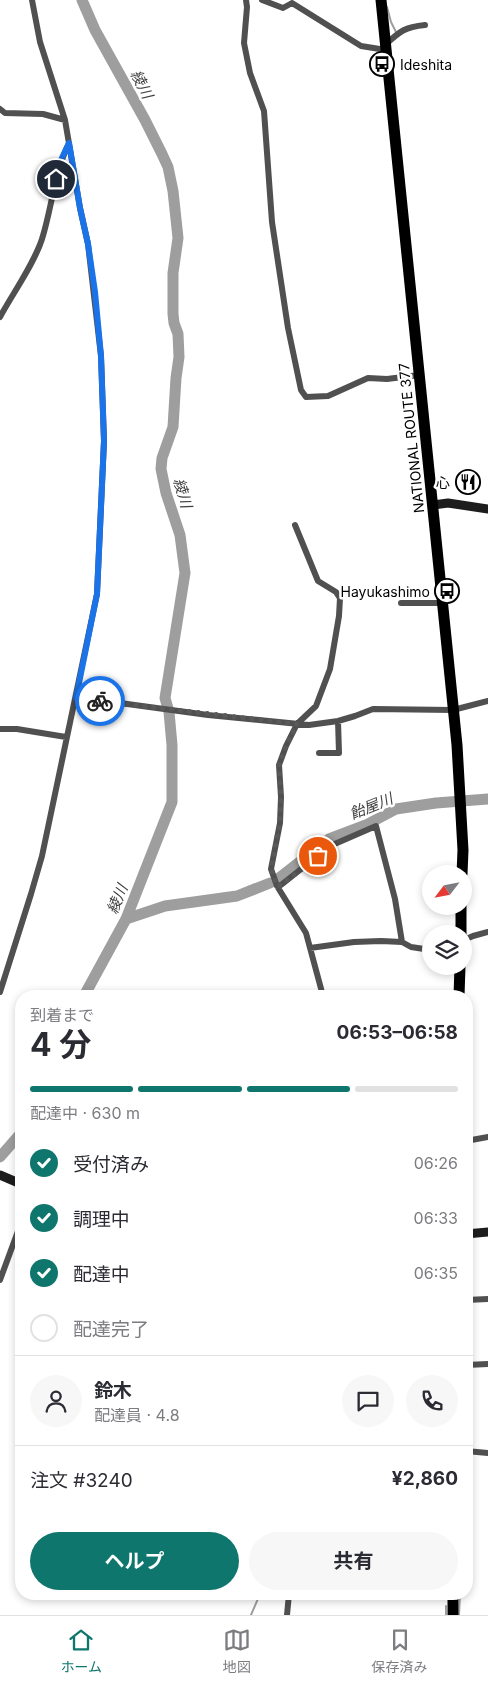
<!DOCTYPE html>
<html lang="ja">
<head>
<meta charset="utf-8">
<style>
	body { margin:0; font-family:Inter,"Noto Sans JP",sans-serif; background:#f7f7f7; color:#2b2b33; height:100vh; display:flex; flex-direction:column; font-size:19px; white-space:nowrap }
	* { box-sizing:border-box; margin:0 }
	p { font-size:16px; color:#7c7c81 }
	.icon { flex:none; width:28px; height:28px; fill:none; stroke:currentColor; stroke-width:2; stroke-linecap:round; stroke-linejoin:round }
	.map { position:relative; flex:1; overflow:hidden }
	.sheet { position:absolute; left:15px; top:990px; width:458px; height:610px; display:flex; flex-direction:column; background:#fff; border-radius:20px; box-shadow:0 2px 8px #0003 }
	.sheet>* { flex:none }
	.needle { width:32px; rotate:238deg }
	.tools { position:absolute; left:422px; top:865px; display:grid; gap:10px }
	.tools a { display:grid; place-items:center; width:50px; height:50px; border-radius:50%; background:#fff; box-shadow:0 2px 8px #0003; font-size:25px }
	.pin { position:absolute; display:grid; place-items:center; width:42px; height:42px; color:#fff; margin:-21px; border:2px solid #fff; border-radius:50%; box-shadow:0 1px 5px #0007 }
	.courier { position:absolute; display:grid; place-items:center; width:50px; height:50px; margin:-25px; border:4px solid #1a73e8; border-radius:50%; background:#fff; color:#222; box-shadow:0 1px 6px #0007 }
	.head em { font-style:normal; font-weight:700 }
	.head div { display:flex; flex-direction:column-reverse }
	.head { display:flex; align-items:center; justify-content:space-between; height:85px; padding:0 15px }
	h1 { font-size:32px; font-weight:700; line-height:38px }
	.bar { display:grid; grid-template-columns:repeat(4,1fr); gap:8px 5px; align-content:center; height:60px; padding:0 15px }
	.bar i { height:6px; border-radius:4px; background:#e1e1e2 }
	.bar .active { background:#0f766e }
	.bar p { grid-column:span 4 }
	.line { display:flex; align-items:center; gap:12px; padding:0 15px; border-top:1px solid #e1e1e2 }
	.line div { flex:1 }
	.round { display:grid; place-items:center; flex:none; width:52px; height:52px; border-radius:26px; background:#f7f7f7 }
	ol { padding:0 15px; list-style:none }
	li { display:flex; align-items:center; gap:15px; height:55px }
	li p { margin-inline-start:auto }
	li .icon { padding:5px; border-radius:50%; background:#0f766e; color:#fff; stroke-width:4 }
	li:last-child { color:#7c7c81 }
	li i { width:28px; height:28px; border:2px solid #e1e1e2; border-radius:50% }
	.cta { display:flex; gap:10px; margin-top:auto; padding:10px 15px }
	.cta a { flex:1; height:58px; border-radius:30px; background:#0f766e; color:#fff; font-size:20px; font-weight:700; line-height:58px; text-align:center }
	.cta a+a { background:#f7f7f7; color:#2b2b33 }
	.tabs { display:flex; justify-content:space-around; align-items:center; height:70px; border-top:1px solid #e1e1e2; background:#fff; font-size:14px; color:#7c7c81 }
	.tabs a { display:grid; justify-items:center; gap:2px }
	.tabs .active { color:#0f766e }
	.map>svg:first-child { display:block }
	.lines { fill:none; stroke-linecap:round; stroke-linejoin:round }
	.stream { stroke:#9e9e9e; stroke-width:2 }
	.river { stroke:#9e9e9e; stroke-width:11 }
	.street { stroke:#505050; stroke-width:6 }
	.secondary { stroke:#1d1d1d; stroke-width:9 }
	.highway { stroke:#000; stroke-width:11 }
	.done { stroke:#595959; stroke-width:5; stroke-dasharray:0 9 }
	.route { stroke:#1a73e8; stroke-width:6 }
	.labels { text-anchor:middle; dominant-baseline:central; stroke-width:5; stroke-linejoin:round; paint-order:stroke }
	.poi-label { font-size:14px; fill:#000; stroke:#fff; text-anchor:end }
	.street-label { font-size:14px; fill:#000; stroke:#fff }
	.water-label { font-size:15px; font-style:italic; fill:#3f3f3f; stroke:#fff }
</style>
</head>
<body>
<div class="map">
<svg width="488" height="1615" viewBox="0 0 488 1615">
	<rect width="100%" height="100%" fill="#fff"/>
	<g class="lines">
		<path class="stream" d="M387,7L391,22L396,32
			M251,1615L260,1594
			M446,1615V1606
			M459,1615L460,1594"/>
		<path class="river" d="M82,0L95,30L145,120L162,154L168,167L173,191L178,238L173,273V314L174,323L178,334L179,357L176,378L173,427L162,458L161,469L166,493L180,535L185,573L165,698L169,712L172,745V802L126,919L84,996
			M279,878L329,839L366,825L396,809L436,803L488,799
			M126,919L165,906L237,896L270,883
			M0,1157L21,1133"/>
		<path class="street" d="M246,0L247,7L244,43L250,73L264,111L272,222L288,328L301,390L306,397L328,396L368,378L387,379L419,375
			M262,0L283,8L292,3L361,46L386,50
			M385,45C400,31 405,27 425,25
			M0,109L5,113L43,114L65,120
			M0,317C13,293 34,264 42,239C52,207 54,174 69,143
			M295,525L318,581L336,592L340,598L339,616L330,669L316,706L297,724L286,746L279,765L281,797L280,823L271,869L277,886L306,933L323,996
			M401,603H443
			M76,697L208,715L309,725L338,721L355,716L373,709L453,710L488,701
			M0,729H17L66,737
			M319,753H339L338,721
			M277,886L281,885L330,846L376,826L395,899L402,942
			M464,940L473,936L488,932
			M310,948L354,942L381,941L402,942L411,947L431,950
			M0,992L31,894L42,856L97,594L104,441L101,356L88,244L80,208L65,120L40,42L32,0
			M466,1141L488,1137
			M0,1280L21,1223
			M466,1300L488,1299
			M466,1365L488,1364
			M466,1451L488,1453
			M287,1615L289,1594"/>
		<path class="secondary" d="M433,505L448,503L488,509
			M0,1175L21,1184
			M466,1234L488,1232"/>
		<path class="highway" d="M381,0L457,745L463,850L462,874
			M461,934V906
			M459,996L460,966
			M453,1615V1594"/>
	</g>
	<g class="lines">
		<path class="done" d="M100,701L297,724L286,746L279,765L281,798L280,822L271,869L277,886L281,885L318,856"/>
		<path class="route" d="M56,179L61,160L69,143L80,208L88,244L95,292L101,356L104,441L97,594L76,698L100,701"/>
	</g>
	<defs>
		<symbol id="bus-ring" viewBox="-11 -11 22 22"><circle r="9.5" fill="#fff" stroke="#000" stroke-width="1.5"/><path d="M-5-6H5V4H4V6H2V4H-2V6H-4V4H-5ZM-3.5-4V0h7V-4ZM-3.5 1.2v1.5H-2V1.2ZM2 1.2v1.5H3.5V1.2Z" fill="#000"/></symbol>
		<symbol id="restaurant-ring" viewBox="-11 -11 22 22"><circle r="9.5" fill="#fff" stroke="#000" stroke-width="1.5"/><path d="M-5-6h1v4h1v-4h1v4h1v-4h1v5L-1.5 .5V6h-2V.5L-5-1ZM5-6V6H3V1.5H1.5Q1.5-4 5-6Z" fill="#000"/></symbol>
	</defs>
	<g fill-rule="evenodd">
		<use href="#bus-ring" x="368" y="50" width="28" height="28"/>
		<use href="#restaurant-ring" x="454" y="468" width="28" height="28"/>
		<use href="#bus-ring" x="433" y="577" width="28" height="28"/>
	</g>
	<g class="labels">
		<g class="poi-label">
			<text x="400" y="64" text-anchor="start">Ideshita</text>
			<text x="450" y="482">心</text>
			<text x="430" y="591">Hayukashimo</text>
		</g>
		<g class="street-label">
			<text transform="translate(411 438) rotate(-96)">NATIONAL ROUTE 377</text>
		</g>
		<g class="water-label">
			<text transform="translate(142 84) rotate(63)">綾川</text>
			<text transform="translate(183 493) rotate(74)">綾川</text>
			<text transform="translate(371 806) rotate(-22)">飴屋川</text>
			<text transform="translate(117 899) rotate(-67)">綾川</text>
		</g>
	</g>
</svg>
<div class="tools">
<a><svg class="needle" viewBox="-14 -14 28 28"><path d="M0-13l5 13h-10z" fill="#e53935"/><path d="M0 13l5-13h-10z" fill="#7c7c81"/></svg></a>
<a><svg class="icon" aria-label="layers" viewBox="0 0 24 24"><path d="M12 4l9 5-9 5-9-5zM3 14l9 5 9-5"/></svg></a>
</div>
<div class="pin" style="left:318px;top:856px;background:#ea580c"><svg class="icon" aria-label="bag" viewBox="0 0 24 24"><path d="M5 8h14l-1 12H6zM9 8a3 3 0 0 1 6 0"/></svg></div>
<div class="pin" style="left:56px;top:179px;background:#1f2937"><svg class="icon" aria-label="home" viewBox="0 0 24 24"><path d="M3 11l9-7 9 7M6 9v11h12V9"/></svg></div>
<div class="courier" style="left:100px;top:701px"><svg class="icon" aria-label="bike" viewBox="0 0 24 24"><circle cx="6" cy="16" r="4"/><circle cx="18" cy="16" r="4"/><path d="M6 16l4-8h5l3 8M10 8l3 8H6M13 5h3"/></svg></div>
<section class="sheet">
<div class="head"><div><h1>4 分</h1><p>到着まで</p></div><em>06:53–06:58</em></div>
<div class="bar"><i class="active"></i><i class="active"></i><i class="active"></i><i></i><p>配達中 · 630 m</p></div>
<ol>
<li><svg class="icon" aria-label="check" viewBox="0 0 24 24"><path d="M5 12l5 5 9-10"/></svg>受付済み<p>06:26</p></li>
<li><svg class="icon" aria-label="check" viewBox="0 0 24 24"><path d="M5 12l5 5 9-10"/></svg>調理中<p>06:33</p></li>
<li><svg class="icon" aria-label="check" viewBox="0 0 24 24"><path d="M5 12l5 5 9-10"/></svg>配達中<p>06:35</p></li>
<li><i></i>配達完了</li>
</ol>
<div class="line" style="height:90px"><a class="round"><svg class="icon" aria-label="person" viewBox="0 0 24 24"><circle cx="12" cy="8" r="4"/><path d="M4 21q1-7 8-7t8 7"/></svg></a><div><b>鈴木</b><p>配達員 · 4.8</p></div><a class="round"><svg class="icon" aria-label="chat" viewBox="0 0 24 24"><path d="M4 5h16v11H9l-5 4z"/></svg></a><a class="round"><svg class="icon" aria-label="phone" viewBox="0 0 24 24"><path d="M5 4h4l2 5-3 2q2 4 5 5l2-3 5 2v4C11 20 4 13 5 4z"/></svg></a></div>
<div class="line" style="height:65px"><div>注文 #3240</div><b>¥2,860</b></div>
<div class="cta"><a>ヘルプ</a><a>共有</a></div>
</section>
</div>
<nav class="tabs">
<a class="active"><svg class="icon" aria-label="home" viewBox="0 0 24 24"><path d="M3 11l9-7 9 7M6 9v11h12V9"/></svg>ホーム</a>
<a><svg class="icon" aria-label="map" viewBox="0 0 24 24"><path d="M3 6l6-2 6 2 6-2v14l-6 2-6-2-6 2zM9 4v14M15 6v14"/></svg>地図</a>
<a><svg class="icon" aria-label="saved" viewBox="0 0 24 24"><path d="M7 4h10v16l-5-4-5 4z"/></svg>保存済み</a>
</nav>
</body>
</html>
